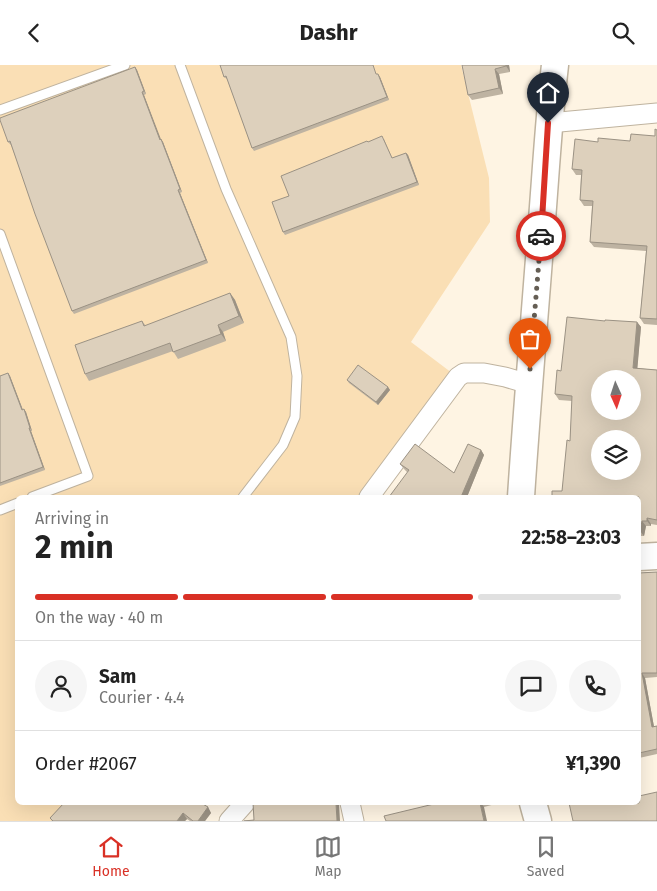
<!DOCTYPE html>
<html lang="en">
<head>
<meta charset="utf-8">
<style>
	body { margin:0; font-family:"Fira Sans",sans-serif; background:#f6f6f6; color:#222; height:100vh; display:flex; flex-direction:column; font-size:19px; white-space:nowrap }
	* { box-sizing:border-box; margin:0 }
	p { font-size:16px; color:#767676 }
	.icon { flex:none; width:28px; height:28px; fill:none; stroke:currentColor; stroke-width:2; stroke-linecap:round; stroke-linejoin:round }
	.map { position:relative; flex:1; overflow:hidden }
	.side { position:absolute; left:15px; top:430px; width:626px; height:310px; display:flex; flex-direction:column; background:#fff; border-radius:8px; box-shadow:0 5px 20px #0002 }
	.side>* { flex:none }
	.needle { width:32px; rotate:177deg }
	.controls { position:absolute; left:591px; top:305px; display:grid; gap:10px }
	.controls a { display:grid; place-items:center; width:50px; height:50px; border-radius:50%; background:#fff; box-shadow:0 5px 20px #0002; font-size:25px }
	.pin { position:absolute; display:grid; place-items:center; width:42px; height:42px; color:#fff; margin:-51px -21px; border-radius:50% 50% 50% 0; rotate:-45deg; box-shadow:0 0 5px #0007 }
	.pin .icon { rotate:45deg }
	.courier { position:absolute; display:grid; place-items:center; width:50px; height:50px; margin:-25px; border:4px solid #d93025; border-radius:50%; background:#fff; color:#222; box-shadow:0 1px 6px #0007 }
	.head em { font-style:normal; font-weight:700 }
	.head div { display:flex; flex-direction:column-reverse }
	.head { display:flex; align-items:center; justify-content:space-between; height:85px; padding:0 20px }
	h1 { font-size:32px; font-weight:700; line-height:38px }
	.bar { display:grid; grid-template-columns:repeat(4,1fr); gap:8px 5px; align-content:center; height:60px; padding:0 20px }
	.bar i { height:6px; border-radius:4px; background:#e0e0e0 }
	.bar .current { background:#d93025 }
	.bar p { grid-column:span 4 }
	.line { display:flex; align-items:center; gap:12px; padding:0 20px; border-top:1px solid #e0e0e0 }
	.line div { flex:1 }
	.round { display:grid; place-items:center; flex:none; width:52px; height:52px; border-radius:26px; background:#f6f6f6 }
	header { display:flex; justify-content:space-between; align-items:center; height:65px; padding:0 20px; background:#fff; font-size:22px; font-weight:700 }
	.tabs { display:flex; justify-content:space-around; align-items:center; height:70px; border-top:1px solid #e0e0e0; background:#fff; font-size:14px; color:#767676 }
	.tabs a { display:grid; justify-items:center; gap:2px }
	.tabs .current { color:#d93025 }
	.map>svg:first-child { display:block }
	.green { fill:#fadfb5 }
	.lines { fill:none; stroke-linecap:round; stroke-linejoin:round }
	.lane-casing { stroke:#bfb39f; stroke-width:11 }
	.street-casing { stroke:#bfb39f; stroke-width:21 }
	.secondary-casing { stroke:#bfb39f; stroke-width:29 }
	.lane { stroke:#fff; stroke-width:9 }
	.street { stroke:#fff; stroke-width:19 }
	.secondary { stroke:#fff; stroke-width:26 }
	.wall { fill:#beb3a2 }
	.shaded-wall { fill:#9b9284 }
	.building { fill:#ddd0bc; stroke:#9b9284; fill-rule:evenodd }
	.done { stroke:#655e54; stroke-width:5; stroke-dasharray:0 9 }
	.route { stroke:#d93025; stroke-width:6 }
</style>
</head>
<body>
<header><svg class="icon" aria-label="back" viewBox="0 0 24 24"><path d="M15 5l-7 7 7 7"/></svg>Dashr<svg class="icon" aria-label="search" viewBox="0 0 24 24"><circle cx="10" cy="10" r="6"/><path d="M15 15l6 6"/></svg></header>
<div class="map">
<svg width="657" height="756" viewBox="0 0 657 756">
	<rect width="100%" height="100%" fill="#fef4e3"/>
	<path class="green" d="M0,0H461L489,113L490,157L411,277L452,308L361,432H18V738H66L53,756H0Z"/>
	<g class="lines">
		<defs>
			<path id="lane" d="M180,0L226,124L291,272L297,311L295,352L283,380L243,432
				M0,45L125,0
				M0,169L88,411L32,432
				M0,445L18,438"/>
			<path id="street" d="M549,58L657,48
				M369,432L458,312L464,308H484L505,312L529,319
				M350,738L354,756
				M229,756L245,738"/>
			<path id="secondary" d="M521,432C527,340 535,248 542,155C546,104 549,52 555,0
				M639,492L657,491
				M533,738L538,756"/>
		</defs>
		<use href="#lane" class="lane-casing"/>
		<use href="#street" class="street-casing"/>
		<use href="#secondary" class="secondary-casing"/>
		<use href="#lane" class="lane"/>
		<use href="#street" class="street"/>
		<use href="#secondary" class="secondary"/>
	</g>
	<path class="wall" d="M220,0L377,9L380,12L389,35L254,86L252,83L227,14L224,12Z
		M462,0H509L510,7L499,9L503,29L472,35L468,30Z
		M135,2L137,5L146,29L144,30L160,74L163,77L182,127L180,128L208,198L74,249L72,246L11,80L8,77Z
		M657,65V260L644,259L640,253L646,186L594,182L590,177L592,141H584L580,135L581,110H576L572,104L598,77L630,76L655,71Z
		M384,74L392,93L406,88L408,90L419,120L285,170L283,167L289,131L368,77Z
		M230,228L235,235L244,258L223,267L226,276L178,294L173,286L89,316L85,309L142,256L146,261Z
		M605,256L637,257L641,262L637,303L657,305V460L651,459V461H646L644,471H639V432L562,426L570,376L572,336L559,335L555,329L561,306Z
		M8,308L10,311L23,345L26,347L32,366H31L45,405L0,421V311Z
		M347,315L388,322L390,325L378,340L349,318Z
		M481,385L484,390L467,432L407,407L404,404L400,399L454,408Z
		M657,507V612L645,613L654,662L657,661V689L639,693V508Z
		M438,738H499L484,742Z
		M208,742L211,748L205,756H190L187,754L185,756H52L50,753Z"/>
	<path class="shaded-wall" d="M506,0H509L510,7L506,1Z
		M135,2L137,5L146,29L144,26Z
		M495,4L499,9L503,29L499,23Z
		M378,9L380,12L389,35L387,32Z
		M142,27L144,30L162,77L160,75Z
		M161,74L163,77L182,127L180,124Z
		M406,88L408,90L419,120L417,117Z
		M178,125L180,128L208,198L206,195Z
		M230,228L235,235L244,258L239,251Z
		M637,257L641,262L637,308L633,303Z
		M218,260L223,267L226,276L221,269Z
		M8,308L10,311L24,348L22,345Z
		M388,322L390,325L378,340L376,337Z
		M24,344L26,347L32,366L30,363Z
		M29,363L31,366L45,405L43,402Z
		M481,385L484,390L467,432H461Z
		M647,453L651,459V461L647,456Z
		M642,456L646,461L644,471L640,466Z
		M642,608L645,613L655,667L652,662Z
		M336,738H339L340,756H337Z
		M480,738H481L484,742L487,756H484Z
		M208,742L211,748L205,756H198Z
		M183,748L187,754L185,756H177Z"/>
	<path class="building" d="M220,0H373L376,9H378L387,32L252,83L226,11L224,12Z
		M462,0H506V1L495,4L499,23L468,30Z
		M135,2L144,26L142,27L160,75L161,74L174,108L180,124L178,125L206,195L72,246L35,149L10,76L8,77L0,55V53Z
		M655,64L657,65V254L640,253L647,181L590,177L593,136L580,135L582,105L572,104L575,74L598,77V73L630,76L631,69L655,71Z
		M382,71L392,93L406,88L417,117L283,167L272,137L289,131L281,111L367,76L368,77Z
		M230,228L239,251L218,260L221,269L173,287L170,278L85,309L75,280L142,256L144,261Z
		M567,252L605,256V255L637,257L633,303L657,305V455L647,453V456H642L640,466H639V432H552V426H562L567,375L570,376L572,331L555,329L557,305L561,306ZM600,314H632V346H600ZM600,374H632V406H600Z
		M358,300L388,322L376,337L347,315Z
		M8,308L22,345L24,344L30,363H29L43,402L0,418V311Z
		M415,379L454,408L468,379L481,385L461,432H389L409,405L400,399Z
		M657,507V608H642L652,662L657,661V684L639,688V508Z
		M657,727V756H573L569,738H639V731Z
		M64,738H201L208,742L198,756H193L183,748L177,756H53L50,753Z
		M253,738H336L337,756H244L254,755Z
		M438,738H480L484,756H386L384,751Z"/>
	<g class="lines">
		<path class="done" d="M530,304L541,171"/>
		<path class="route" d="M541,171L548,58"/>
	</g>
</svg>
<div class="controls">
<a><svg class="needle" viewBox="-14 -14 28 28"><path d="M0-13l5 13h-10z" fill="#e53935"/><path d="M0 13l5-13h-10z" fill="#767676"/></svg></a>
<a><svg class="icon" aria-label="layers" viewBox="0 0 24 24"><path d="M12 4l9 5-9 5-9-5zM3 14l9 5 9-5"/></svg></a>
</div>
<div class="pin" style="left:530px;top:304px;background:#ea580c"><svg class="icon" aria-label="bag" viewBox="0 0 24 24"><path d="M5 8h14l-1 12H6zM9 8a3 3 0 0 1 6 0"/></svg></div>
<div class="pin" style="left:548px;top:58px;background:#1f2937"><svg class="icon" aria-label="home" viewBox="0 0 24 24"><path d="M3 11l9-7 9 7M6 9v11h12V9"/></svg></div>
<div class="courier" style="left:541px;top:171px"><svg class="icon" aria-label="car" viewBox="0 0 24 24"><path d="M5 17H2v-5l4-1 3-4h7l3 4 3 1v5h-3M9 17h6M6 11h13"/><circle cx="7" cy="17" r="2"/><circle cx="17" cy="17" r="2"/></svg></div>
<section class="side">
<div class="head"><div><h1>2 min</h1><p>Arriving in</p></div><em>22:58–23:03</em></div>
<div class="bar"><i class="current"></i><i class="current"></i><i class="current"></i><i></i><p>On the way · 40 m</p></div>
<div class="line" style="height:90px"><a class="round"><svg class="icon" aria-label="person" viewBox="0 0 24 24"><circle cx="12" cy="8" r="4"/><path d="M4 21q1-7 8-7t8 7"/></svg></a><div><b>Sam</b><p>Courier · 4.4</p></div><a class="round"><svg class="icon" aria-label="chat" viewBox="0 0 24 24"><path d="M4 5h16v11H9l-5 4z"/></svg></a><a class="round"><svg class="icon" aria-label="phone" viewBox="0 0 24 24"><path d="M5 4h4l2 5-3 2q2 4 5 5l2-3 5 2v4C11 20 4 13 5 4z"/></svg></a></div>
<div class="line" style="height:65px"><div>Order #2067</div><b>¥1,390</b></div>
</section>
</div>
<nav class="tabs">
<a class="current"><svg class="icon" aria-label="home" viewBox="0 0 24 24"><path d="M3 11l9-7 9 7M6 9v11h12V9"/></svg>Home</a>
<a><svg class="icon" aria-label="map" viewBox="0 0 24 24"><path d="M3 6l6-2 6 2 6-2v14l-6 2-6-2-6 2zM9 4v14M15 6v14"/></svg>Map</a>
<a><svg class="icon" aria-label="saved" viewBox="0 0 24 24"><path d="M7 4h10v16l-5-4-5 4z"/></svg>Saved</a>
</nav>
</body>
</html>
